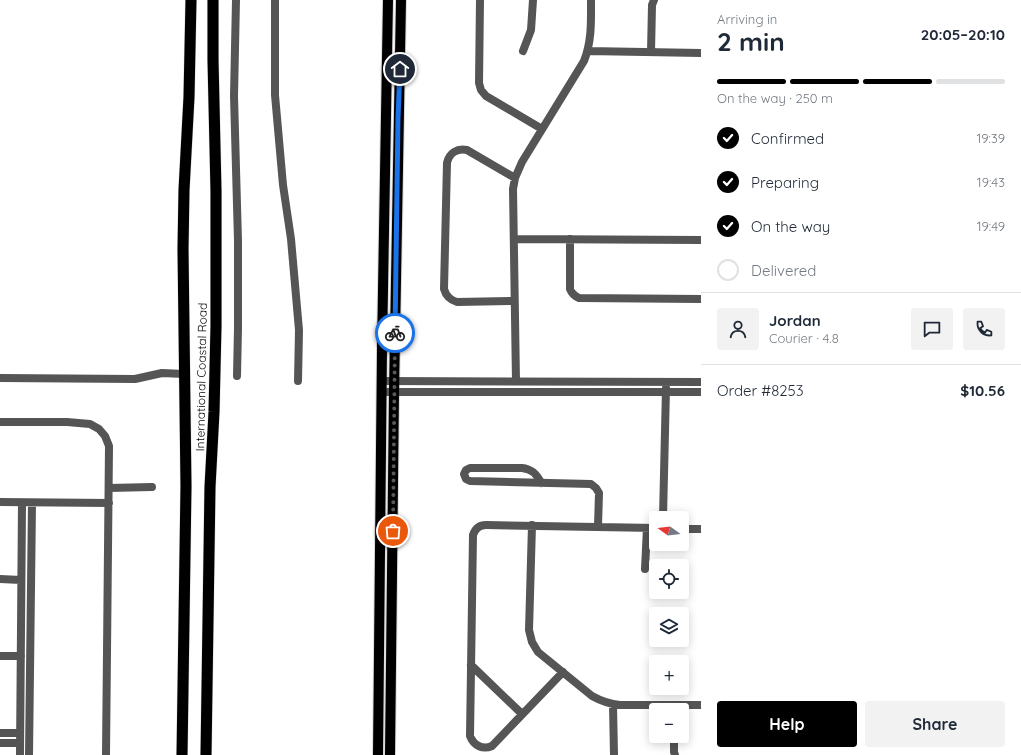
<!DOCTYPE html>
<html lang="en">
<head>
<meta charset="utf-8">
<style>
	body { margin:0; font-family:Quicksand,sans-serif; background:#f2f2f3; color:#1f2937; height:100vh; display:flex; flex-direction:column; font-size:15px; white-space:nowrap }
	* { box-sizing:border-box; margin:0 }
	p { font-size:13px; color:#747a83 }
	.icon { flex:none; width:22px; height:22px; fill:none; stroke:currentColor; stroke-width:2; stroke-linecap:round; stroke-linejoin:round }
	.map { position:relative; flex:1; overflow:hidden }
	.drawer { display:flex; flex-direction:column; background:#fff; width:320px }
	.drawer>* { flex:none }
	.needle { width:26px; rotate:285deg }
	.tools { position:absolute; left:649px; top:511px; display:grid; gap:8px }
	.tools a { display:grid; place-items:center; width:40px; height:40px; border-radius:4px; background:#fff; box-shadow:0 2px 10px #0003; font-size:20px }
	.pin { position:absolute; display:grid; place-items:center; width:34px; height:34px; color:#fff; margin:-17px; border:2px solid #fff; border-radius:50%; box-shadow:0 1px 4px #0007 }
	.courier { position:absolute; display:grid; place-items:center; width:40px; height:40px; margin:-20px; border:3px solid #1a73e8; border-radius:50%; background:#fff; color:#222; box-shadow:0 1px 5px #0007 }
	.headline em { font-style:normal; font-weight:700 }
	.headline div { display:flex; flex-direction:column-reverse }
	.headline { display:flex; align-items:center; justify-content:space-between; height:68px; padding:0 16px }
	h1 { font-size:26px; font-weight:700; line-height:30px }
	.bar { display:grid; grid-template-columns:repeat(4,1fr); gap:6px 4px; align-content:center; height:48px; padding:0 16px }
	.bar i { height:5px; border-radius:3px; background:#e0e1e3 }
	.bar .active { background:#000 }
	.bar p { grid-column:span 4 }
	.line { display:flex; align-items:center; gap:10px; padding:0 16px; border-top:1px solid #e0e1e3 }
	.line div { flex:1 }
	.round { display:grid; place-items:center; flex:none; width:42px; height:42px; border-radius:4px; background:#f2f2f3 }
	ol { padding:0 16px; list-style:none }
	li { display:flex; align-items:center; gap:12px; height:44px }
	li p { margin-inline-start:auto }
	li .icon { padding:4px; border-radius:50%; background:#000; color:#fff; stroke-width:4 }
	li:last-child { color:#747a83 }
	li i { width:22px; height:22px; border:2px solid #e0e1e3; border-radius:50% }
	.primary-button { display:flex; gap:8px; margin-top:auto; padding:8px 16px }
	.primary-button a { flex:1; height:46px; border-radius:4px; background:#000; color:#fff; font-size:16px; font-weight:700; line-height:46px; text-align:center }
	.primary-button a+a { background:#f2f2f3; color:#1f2937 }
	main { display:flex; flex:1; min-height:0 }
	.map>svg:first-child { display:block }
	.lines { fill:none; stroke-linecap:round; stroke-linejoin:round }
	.major-casing { stroke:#dbdbdb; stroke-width:12 }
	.highway-casing { stroke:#dbdbdb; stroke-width:12 }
	.minor { stroke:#555; stroke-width:8 }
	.major { stroke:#000; stroke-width:10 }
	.highway { stroke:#000; stroke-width:11 }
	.done { stroke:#595959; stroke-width:4; stroke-dasharray:0 7.2 }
	.route { stroke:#1a73e8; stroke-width:5 }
	.labels { text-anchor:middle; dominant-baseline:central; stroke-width:3.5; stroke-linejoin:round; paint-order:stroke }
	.street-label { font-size:12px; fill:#000; stroke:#fff }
</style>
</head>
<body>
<main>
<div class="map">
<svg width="701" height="755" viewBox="0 0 701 755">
	<rect width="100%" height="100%" fill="#fff"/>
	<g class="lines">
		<defs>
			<path id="major" d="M378,755L382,347L388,0
				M390,755L394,392L401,0"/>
			<path id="highway" d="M182,755L186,486L183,249L184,190L189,97L191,0
				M206,755L210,487L214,412L216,326V191L213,60V0"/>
		</defs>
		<use href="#major" class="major-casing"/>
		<use href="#highway" class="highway-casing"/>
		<path class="minor" d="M236,0L234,96L238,241V328L237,376
			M275,0V95L283,185L291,239L299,330L298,381
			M480,0L479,83L481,90L486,96L542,129
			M523,51L531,30L533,0
			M588,51L701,53
			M651,52L652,5L654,0
			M514,239L701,240
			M570,239V289C572,294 574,296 579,298L701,299
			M514,301L457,302C450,300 446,296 444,289L447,163C449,153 457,148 467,150L515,178
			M0,378L135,379L162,373L184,374
			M382,381L701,382
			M516,381L513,189L515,178L522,162L584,61C592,41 591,21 591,0
			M381,392H701
			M0,422H67L90,424L99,429L105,436L109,446L106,755
			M541,483C537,474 532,469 522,468H470L466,470L464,474L466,479L470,481L591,484L596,488L599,493L598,526
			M109,488L152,487
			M0,502L109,503
			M663,518L666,388
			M532,525L529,630L532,642L538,652L592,696C601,701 609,704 620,705H701
			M682,529H701
			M645,569L647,528
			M0,579L21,580
			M0,656H21
			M471,665L522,714
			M563,672L492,746C483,750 474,746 470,736L473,535C475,529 479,525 486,525L656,528
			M613,705L614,755
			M0,733H20
			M674,736V752L675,755
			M0,743H20
			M20,755L22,503
			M29,755L32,503"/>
		<use href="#major" class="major"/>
		<use href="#highway" class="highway"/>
	</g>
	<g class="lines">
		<path class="done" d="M393,531L395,333"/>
		<path class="route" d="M395,333L398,118L400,69"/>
	</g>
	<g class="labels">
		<g class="street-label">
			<text transform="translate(201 377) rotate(-89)">International Coastal Road</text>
		</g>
	</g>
</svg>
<div class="tools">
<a><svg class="needle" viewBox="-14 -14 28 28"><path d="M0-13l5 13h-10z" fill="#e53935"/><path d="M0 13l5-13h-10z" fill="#747a83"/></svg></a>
<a><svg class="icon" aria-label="locate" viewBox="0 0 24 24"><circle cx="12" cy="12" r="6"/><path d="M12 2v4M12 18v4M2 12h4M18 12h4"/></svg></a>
<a><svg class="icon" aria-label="layers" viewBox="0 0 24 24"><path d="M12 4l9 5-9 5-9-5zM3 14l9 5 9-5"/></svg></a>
<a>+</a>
<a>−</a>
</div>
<div class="pin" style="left:393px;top:531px;background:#ea580c"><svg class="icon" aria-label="bag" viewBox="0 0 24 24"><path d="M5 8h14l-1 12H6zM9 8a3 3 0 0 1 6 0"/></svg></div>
<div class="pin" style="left:400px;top:69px;background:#1f2937"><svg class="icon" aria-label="home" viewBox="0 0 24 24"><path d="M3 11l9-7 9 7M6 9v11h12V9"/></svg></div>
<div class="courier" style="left:395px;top:333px"><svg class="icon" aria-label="bike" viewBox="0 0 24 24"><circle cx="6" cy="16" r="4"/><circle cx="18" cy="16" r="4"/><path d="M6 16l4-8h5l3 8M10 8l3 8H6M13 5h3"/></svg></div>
</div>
<section class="drawer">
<div class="headline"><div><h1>2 min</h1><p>Arriving in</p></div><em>20:05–20:10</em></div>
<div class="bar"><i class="active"></i><i class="active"></i><i class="active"></i><i></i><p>On the way · 250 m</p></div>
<ol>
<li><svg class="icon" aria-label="check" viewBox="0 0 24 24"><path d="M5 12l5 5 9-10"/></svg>Confirmed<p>19:39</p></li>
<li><svg class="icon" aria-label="check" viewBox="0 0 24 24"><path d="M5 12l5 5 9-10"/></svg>Preparing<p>19:43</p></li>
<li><svg class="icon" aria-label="check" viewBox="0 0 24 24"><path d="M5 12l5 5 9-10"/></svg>On the way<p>19:49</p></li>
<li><i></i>Delivered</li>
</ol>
<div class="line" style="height:72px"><a class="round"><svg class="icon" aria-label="person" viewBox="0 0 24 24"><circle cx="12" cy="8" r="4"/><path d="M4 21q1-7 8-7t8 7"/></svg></a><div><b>Jordan</b><p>Courier · 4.8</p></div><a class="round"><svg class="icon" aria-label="chat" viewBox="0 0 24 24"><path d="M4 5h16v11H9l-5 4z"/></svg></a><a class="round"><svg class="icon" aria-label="phone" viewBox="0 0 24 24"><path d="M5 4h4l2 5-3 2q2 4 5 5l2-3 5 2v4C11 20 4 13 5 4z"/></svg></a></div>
<div class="line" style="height:52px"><div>Order #8253</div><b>$10.56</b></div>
<div class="primary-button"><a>Help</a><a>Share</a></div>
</section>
</main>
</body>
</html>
